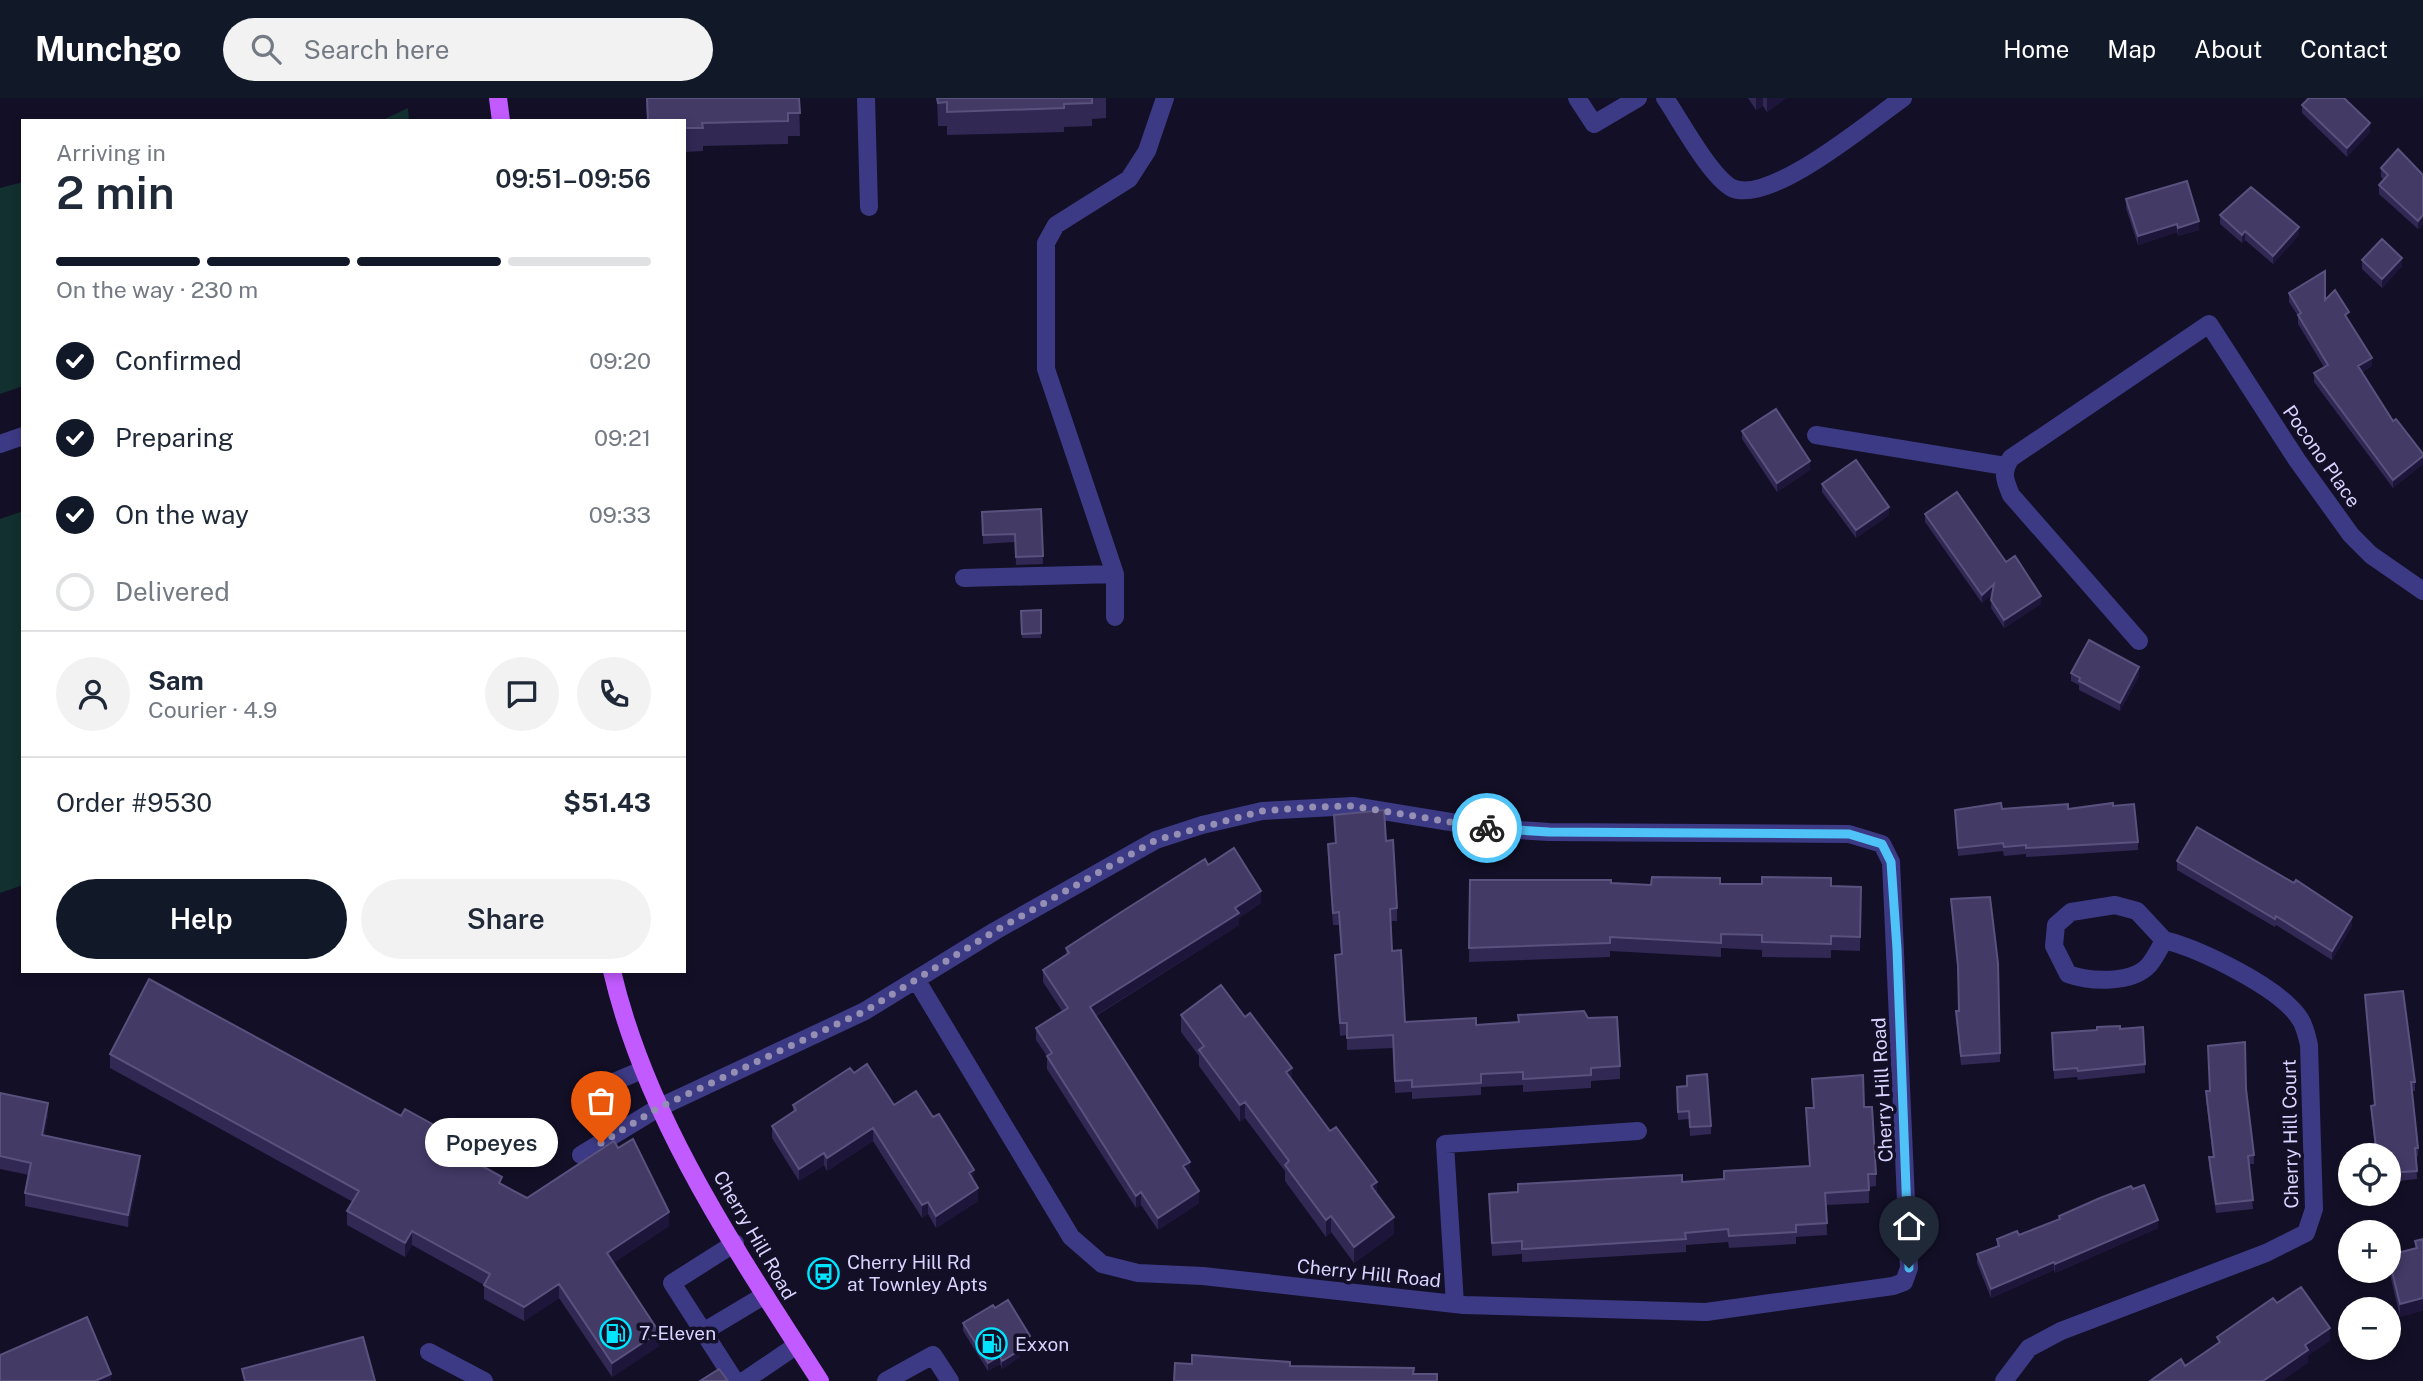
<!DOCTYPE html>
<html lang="en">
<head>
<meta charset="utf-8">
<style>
	body { margin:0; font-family:"Public Sans",sans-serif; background:#f2f2f3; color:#1f2937; height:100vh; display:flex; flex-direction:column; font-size:26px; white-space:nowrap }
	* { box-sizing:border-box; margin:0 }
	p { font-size:23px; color:#747a83 }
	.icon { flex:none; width:38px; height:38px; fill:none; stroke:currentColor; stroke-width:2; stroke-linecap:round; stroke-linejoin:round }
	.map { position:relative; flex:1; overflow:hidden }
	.side { position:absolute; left:21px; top:21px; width:665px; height:854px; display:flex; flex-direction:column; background:#fff; border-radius:0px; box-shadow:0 4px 10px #0003 }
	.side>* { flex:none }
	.tools { position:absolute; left:2338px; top:1045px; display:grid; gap:14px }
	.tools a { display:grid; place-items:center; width:63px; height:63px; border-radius:50%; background:#fff; box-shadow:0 4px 10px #0003; font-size:35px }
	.pin { position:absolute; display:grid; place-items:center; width:60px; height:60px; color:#fff; margin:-72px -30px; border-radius:50% 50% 50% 0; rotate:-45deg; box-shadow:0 0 7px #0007 }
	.pin .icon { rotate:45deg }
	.courier { position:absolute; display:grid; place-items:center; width:70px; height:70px; margin:-35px; border:5px solid #4fc3f7; border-radius:50%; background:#fff; color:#222; box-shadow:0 2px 9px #0007 }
	.bubble { position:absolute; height:49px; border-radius:24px; background:#fff; box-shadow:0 4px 10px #0003; font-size:23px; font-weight:600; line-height:49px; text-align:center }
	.summary em { font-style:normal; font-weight:600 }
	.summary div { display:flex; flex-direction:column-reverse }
	.summary { display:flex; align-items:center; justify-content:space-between; height:119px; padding:0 35px }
	h1 { font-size:46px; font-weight:600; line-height:52px }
	.bar { display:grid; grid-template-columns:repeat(4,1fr); gap:10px 7px; align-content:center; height:84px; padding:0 35px }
	.bar i { height:9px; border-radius:5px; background:#e0e1e3 }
	.bar .on { background:#111827 }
	.bar p { grid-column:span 4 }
	.line { display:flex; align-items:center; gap:18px; padding:0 35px; border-top:2px solid #e0e1e3 }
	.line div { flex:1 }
	.round { display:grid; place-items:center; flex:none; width:74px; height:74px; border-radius:37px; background:#f2f2f3 }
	ol { padding:0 35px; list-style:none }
	li { display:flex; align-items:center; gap:21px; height:77px }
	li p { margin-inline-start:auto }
	li .icon { padding:7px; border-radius:50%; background:#111827; color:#fff; stroke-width:4 }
	li:last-child { color:#747a83 }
	li i { width:38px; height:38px; border:4px solid #e0e1e3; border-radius:50% }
	.button { display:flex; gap:14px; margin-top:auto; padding:14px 35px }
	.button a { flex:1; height:80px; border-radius:42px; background:#111827; color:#fff; font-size:28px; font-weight:600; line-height:80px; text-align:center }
	.button a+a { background:#f2f2f3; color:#1f2937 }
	header { display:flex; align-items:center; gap:42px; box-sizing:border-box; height:98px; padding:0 35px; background:#111827; color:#fff }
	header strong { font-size:33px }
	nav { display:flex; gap:38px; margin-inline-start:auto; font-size:24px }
	.search { width:490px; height:63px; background:#f2f2f3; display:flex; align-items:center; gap:18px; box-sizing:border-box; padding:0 24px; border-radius:38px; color:#747a83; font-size:26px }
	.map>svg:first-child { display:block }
	.grass { fill:#12302f }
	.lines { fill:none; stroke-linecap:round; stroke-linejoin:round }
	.minor { stroke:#3d3a85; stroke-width:18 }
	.major { stroke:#c25bff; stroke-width:18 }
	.wall { fill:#312854 }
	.shaded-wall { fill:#1d163a }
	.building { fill:#433a66; stroke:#5a527e; stroke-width:2 }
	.done { stroke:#948fb3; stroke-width:7; stroke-dasharray:0 12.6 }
	.route { stroke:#4fc3f7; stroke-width:9 }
	.labels { text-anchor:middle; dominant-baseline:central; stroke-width:7; stroke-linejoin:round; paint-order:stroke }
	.street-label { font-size:19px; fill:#d9d4ff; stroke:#130f26 }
	.poi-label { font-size:19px; fill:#d9d4ff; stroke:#130f26; text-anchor:start }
</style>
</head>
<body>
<header>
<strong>Munchgo</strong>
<div class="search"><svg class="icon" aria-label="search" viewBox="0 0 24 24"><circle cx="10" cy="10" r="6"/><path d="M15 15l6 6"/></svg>Search here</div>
<nav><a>Home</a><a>Map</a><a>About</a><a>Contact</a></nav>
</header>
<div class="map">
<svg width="2423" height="1283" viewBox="0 0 2423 1283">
	<rect width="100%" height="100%" fill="#130f26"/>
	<path class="grass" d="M408,10L409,23H381Z
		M23,84V288L0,296V90Z
		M23,413V787L0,795V421Z"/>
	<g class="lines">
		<path class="minor" d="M866,0L869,109
			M1577,0L1594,26L1638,0
			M1665,0C1680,22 1710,78 1732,90C1770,108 1871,22 1903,0
			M1816,337L2005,368
			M0,346L23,338
			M964,480L1115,476
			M1115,519V476L1046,271V145L1056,127L1129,81L1147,53L1165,0
			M2139,543L2011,397C2005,383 2001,374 2011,360L2209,226L2297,362L2351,437L2371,457L2423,493
			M2115,807L2137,813L2164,842C2160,850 2155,860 2149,867C2132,886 2090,884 2068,876L2054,848L2056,827L2071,814Z
			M581,998L642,972
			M581,1057L658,1010L865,913L995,833L1156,742L1202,727L1262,713L1353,708L1487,730L1549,734L1849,736L1882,746L1891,764L1909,1170L1904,1184L1893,1188L1706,1214L1464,1207L1203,1178L1138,1175L1102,1166L1071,1139L917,883
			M1455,1206L1445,1046L1638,1033
			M703,1234L765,1197
			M429,1254L484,1283
			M735,1283L672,1185L735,1145
			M744,1283L797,1247
			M886,1283L933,1257L950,1283
			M2004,1283L2029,1250L2061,1233L2266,1155L2306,1135L2314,1111L2309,947C2307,939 2305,928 2300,921C2281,890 2200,851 2164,842"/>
		<path class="major" d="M498,0L501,23
			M612,873C647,1023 738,1155 820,1283"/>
	</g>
	<path class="wall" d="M646,0H799L800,38H788V46L703,48V53L684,54V23H647Z
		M937,0H1106V20L1092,21V28L1064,29V34L947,37V28H938Z
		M1748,0H1786L1767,14L1763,8L1756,12Z
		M2302,7L2370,34L2347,59L2302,15Z
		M2381,70L2423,77V126L2418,131L2379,96V87L2384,82L2381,79Z
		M2126,101L2199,132L2178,138L2177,134L2138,147L2126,110Z
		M2220,117L2299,137L2273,166L2245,142L2242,145L2220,126Z
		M2362,162L2402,168L2382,190L2362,171Z
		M2289,195L2325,202L2349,223L2372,268L2362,274L2393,323L2423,356V366L2393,390L2314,284V275L2324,269L2298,226V218L2289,204Z
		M1742,333L1810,372L1777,394L1742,341Z
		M1822,386L1889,417L1856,440L1822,394Z
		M1041,411L1043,466L1016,467L1015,444L983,446L982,414Z
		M1925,416L2006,464L2041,506L2004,530L1991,510L1992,496L1982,505L1925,424Z
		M1041,512V540H1022L1021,513Z
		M2071,575L2139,578L2120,613L2079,592V587L2071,583Z
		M2113,708L2138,744V752L2026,759V756L2004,758L2003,753L1958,758L1955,712L2068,711Z
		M1334,717L1386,743L1397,810V823H1390L1392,853L1405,924L1476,927L1588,920L1620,968V981L1591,983V990L1523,994V987L1481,989V997L1412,1001V994L1395,995L1393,950L1347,952V937L1340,938L1335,857L1341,856L1339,827H1333L1328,758V746L1335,745Z
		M2177,763L2352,828L2332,862L2276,827L2275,829L2177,772Z
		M1208,767L1261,805L1239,820V827L1096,918L1190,1077H1189L1199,1105L1158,1132L1141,1107L1136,1110L1047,971V958L1036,942V930L1062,913L1043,884V872L1066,857V850Z
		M1470,782L1651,787L1720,786L1861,789L1860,853L1831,852V860L1762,859V852L1721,850V859L1610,853V859L1469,864Z
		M1951,801L2000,955V964L1961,967L1956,921V913H1959L1958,876Z
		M2365,897L2415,984V993H2412L2418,1050V1058L2416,1059L2417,1081L2389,1084V1057H2376L2371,1016V1008L2374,1007Z
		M1181,917L1292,981L1377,1095L1394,1136L1354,1165L1331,1134L1326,1139L1285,1083V1073L1245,1020L1240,1024L1199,968V958L1181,934Z
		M2120,931L2145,966V975L2078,982L2077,979L2054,981L2052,935Z
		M110,956L470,1061L502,1087L527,1100L669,1128L613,1165L659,1248L612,1279L559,1200L524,1223L484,1201V1187L412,1147L405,1159L347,1127V1113L353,1104L110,970Z
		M854,975L894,1007L974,1084L978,1103L936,1130L928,1116L922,1120L873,1043L827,1073L824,1067L799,1083L772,1040V1028L793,1014V1007Z
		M1812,981L1864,1009L1876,1076V1088L1869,1089V1105L1826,1107L1827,1137L1796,1139V1146L1729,1150L1728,1144L1686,1147V1154L1522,1164V1156L1492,1158L1489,1096L1724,1082V1073L1809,1068L1806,1010H1813Z
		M1677,989L1711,1028V1036L1690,1038L1689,1021L1678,1022Z
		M2246,991L2254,1057V1066H2249L2253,1111L2216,1115L2209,1068V1059H2213L2206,1002V993Z
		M0,995L48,1017L44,1038L140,1070L128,1129L25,1108V1095L29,1077L0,1071Z
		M2059,1118L2158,1130L2055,1175L2054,1172L1991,1200L1977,1165V1156L1997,1149V1141L2019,1137L2059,1121Z
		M2423,1141L2400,1219L2389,1172V1157L2415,1150V1143Z
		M995,1210L1030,1246L1020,1252V1259L1002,1271L1000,1266L988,1273L963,1233V1225Z"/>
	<path class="shaded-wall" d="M1756,0H1763V8L1756,12Z
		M1767,0H1786L1767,14Z
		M2370,25V34L2347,59V50Z
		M2423,117V126L2418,131V123Z
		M2199,123V132L2178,138V130Z
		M2177,126V134L2138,147V138Z
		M2299,129V137L2273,166V158Z
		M2245,133V142L2242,145V137Z
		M2402,160V168L2382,190V181Z
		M2372,260V268L2358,276V268Z
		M2423,358V366L2393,390V382Z
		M1810,363V372L1777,394V385Z
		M1889,409V417L1856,440V432Z
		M1994,486V495L1982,505V497Z
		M2041,498V506L2004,530V522Z
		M2139,569V578L2120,613V605Z
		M1261,793V805L1239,820V827L1090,921V909Z
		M2352,819V828L2332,862V853Z
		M1292,970V986L1286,974Z
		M1245,1004V1020L1240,1024V1007Z
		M48,1005V1017L42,1050V1037Z
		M873,1030V1043L827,1073V1060Z
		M470,1047V1061L464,1058Z
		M824,1055V1067L799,1083V1071Z
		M140,1058V1070L128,1129V1117Z
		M1190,1064V1077L1183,1081V1068Z
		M974,1072V1084L969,1075Z
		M1377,1084V1101L1371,1088Z
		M978,1090V1103L936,1130V1118Z
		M1199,1093V1105L1158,1132V1120Z
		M1141,1094V1107L1136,1110V1098Z
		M928,1104V1116L922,1120V1107Z
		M669,1114V1128L607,1169V1155Z
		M1331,1118V1134L1326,1139V1122Z
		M1394,1119V1136L1354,1165V1149Z
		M2158,1122V1130L2055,1175V1166Z
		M412,1133V1147L405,1159V1145Z
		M2054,1164V1172L1991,1200V1191Z
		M559,1186V1200L524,1223V1209Z
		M2423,1200V1213L2400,1219V1206Z
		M2330,1230V1243L2308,1258V1265L2282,1283H2263L2305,1247Z
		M659,1234V1248L612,1279V1265Z
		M1030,1238V1246L1020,1252V1259L1002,1271V1263L1017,1247Z
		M1000,1258V1266L988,1273V1265Z
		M111,1276V1283H95Z"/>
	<path class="building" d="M647,0H799L800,15H788V23L702,25L703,30H684V23L648,22Z
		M937,0H1092V5L1064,6V10L947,14V4L938,5Z
		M2309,0H2344L2370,25L2347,50L2302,7Z
		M2398,51L2423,77V117L2418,123L2379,87L2388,77L2381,70Z
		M2187,83L2199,123L2178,130L2177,126L2138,138L2126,101Z
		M2251,89L2299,129L2273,158L2245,133L2242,137L2220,117Z
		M2382,141L2402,160L2382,181L2362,162Z
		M2325,173V202L2335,192L2349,214L2345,217L2372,260L2358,268L2393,323L2396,321L2423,356V358L2393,382L2314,275L2328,267L2298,217L2301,215L2289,195Z
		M1776,311L1810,363L1777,385L1742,333Z
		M1856,362L1889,409L1856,432L1822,386Z
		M1957,394L2006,464L2015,458L2041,498L2004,522L1991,502L1994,486L1982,497L1925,416Z
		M1041,411L1043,458L1016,459L1015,436L983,437L982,414Z
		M1041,512V535L1022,536L1021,513Z
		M2089,542L2139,569L2120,605L2079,583L2080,580L2071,575Z
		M2001,705L2002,711L2068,706V711L2113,705V708L2134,706L2138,744L2026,750V747L2004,749L2003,745L1958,750L1955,712Z
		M1384,712L1386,743L1393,742L1397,810L1390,811L1392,853L1401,852L1405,924L1476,920V927L1519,924L1518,917L1584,913L1588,920L1617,919L1620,968L1591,970V977L1523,981V974L1481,976V985L1412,989V982L1395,983L1393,937L1347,940V925H1340L1335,857L1342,856L1339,814L1333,815L1328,746L1336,745L1334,717Z
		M2197,729L2294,785L2296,782L2352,819L2332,853L2276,818L2275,821L2177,763Z
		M1234,750L1261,793L1235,810L1239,815L1090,909L1190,1064L1183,1068L1199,1093L1158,1120L1141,1094L1136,1098L1047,958L1052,955L1036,930L1068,910L1043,872L1069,855L1066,850L1123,813L1205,761L1208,767Z
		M1652,779L1720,780V786H1762V779L1831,780V788L1861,789L1860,839L1831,838V846L1762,844V837L1721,836V845L1610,839V845L1469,850L1470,782H1611V785L1651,787Z
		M1990,799L1998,865L2000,955L1961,958L1956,913H1959L1958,868L1951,801Z
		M149,881L401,1018L405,1011L470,1047L464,1058L502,1079L499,1085L527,1100L614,1043L618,1050L633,1041L669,1114L607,1155L659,1234L612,1265L559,1186L524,1209L484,1187L490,1176L412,1133L405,1145L347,1113L359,1093L110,956Z
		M1221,887L1245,919L1250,915L1292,970L1286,974L1330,1033L1336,1029L1377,1084L1371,1088L1394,1119L1354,1149L1331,1118L1326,1122L1285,1067L1289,1063L1245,1004L1240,1007L1199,952L1204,948L1181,917Z
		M2403,893L2415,984H2411L2418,1050H2415L2417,1073L2389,1075V1057H2377L2371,1008L2375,1007L2365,897Z
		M2120,928V931L2143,929L2145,966L2078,973L2077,970L2054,972L2052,935L2097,932V929Z
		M2245,944L2246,991L2254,1057L2248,1058L2253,1102L2216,1106L2209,1059H2214L2206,993H2210L2208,948Z
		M867,966L894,1007L916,993L933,1019L939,1016L974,1072L969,1075L978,1090L936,1118L928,1104L922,1107L873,1030L827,1060L824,1055L799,1071L772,1028L796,1012L793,1007L850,970L854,975Z
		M1707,976L1711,1028L1690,1029L1689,1013L1678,1014L1677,989L1687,988V978Z
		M1863,977L1864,1009H1872L1876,1076H1868L1869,1092L1825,1095L1827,1125L1796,1127V1134L1729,1138L1728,1131L1685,1135L1686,1141L1522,1151V1143L1492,1145L1489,1096L1518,1094V1086L1682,1077V1084L1724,1081V1073L1810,1068L1806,1010H1814L1812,981Z
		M0,995L48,1005L42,1037L140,1058L128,1117L25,1095L31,1065L0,1058Z
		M2144,1087L2158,1122L2055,1166L2054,1164L1991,1191L1977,1156L1999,1148L1997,1141L2017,1133L2019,1137L2060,1121L2059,1118L2100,1100L2131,1088L2133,1091Z
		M2423,1141V1200L2400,1206L2389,1161V1157L2417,1150L2415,1143Z
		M2301,1189L2330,1230L2305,1247L2308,1252L2263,1283H2150L2181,1261L2185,1268L2220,1244L2217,1239L2273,1200L2277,1205Z
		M1008,1202L1030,1238L1017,1247L1020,1252L1002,1263L1000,1258L988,1265L963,1225L993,1207L995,1210Z
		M87,1219L111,1276L95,1283H0V1257Z
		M363,1239L375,1283H245L242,1271Z
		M1192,1257L1290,1264V1268L1414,1270L1413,1276H1437V1283H1174L1175,1265L1192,1266Z
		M719,1271L728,1283H700Z"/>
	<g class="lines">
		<path class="done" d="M601,1045L658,1010L865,913L995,833L1156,742L1262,713L1311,709L1353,708L1487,730"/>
		<path class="route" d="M1487,730L1549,734L1849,736L1882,746L1891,764L1897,851L1909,1170"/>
	</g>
	<defs>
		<symbol id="bus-ring" viewBox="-11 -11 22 22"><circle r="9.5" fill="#130f26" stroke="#00e5ff" stroke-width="1.5"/><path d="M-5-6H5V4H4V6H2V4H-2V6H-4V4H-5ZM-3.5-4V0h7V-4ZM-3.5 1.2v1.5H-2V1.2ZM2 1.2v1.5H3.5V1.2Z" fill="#00e5ff"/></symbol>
		<symbol id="fuel-ring" viewBox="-11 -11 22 22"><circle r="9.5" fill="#130f26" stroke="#00e5ff" stroke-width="1.5"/><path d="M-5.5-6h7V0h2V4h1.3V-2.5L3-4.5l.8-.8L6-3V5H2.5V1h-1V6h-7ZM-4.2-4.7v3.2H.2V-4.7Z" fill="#00e5ff"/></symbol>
	</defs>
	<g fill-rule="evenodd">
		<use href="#bus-ring" x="806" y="1158" width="35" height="35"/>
		<use href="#fuel-ring" x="598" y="1218" width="35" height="35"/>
		<use href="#fuel-ring" x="974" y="1228" width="35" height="35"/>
	</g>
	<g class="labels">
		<g class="street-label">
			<text transform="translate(2322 358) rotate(55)">Pocono Place</text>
			<text transform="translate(1882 992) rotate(-93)">Cherry Hill Road</text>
			<text transform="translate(2290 1036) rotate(-91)">Cherry Hill Court</text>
			<text transform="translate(755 1137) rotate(60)">Cherry Hill Road</text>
			<text transform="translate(1369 1175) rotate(6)">Cherry Hill Road</text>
		</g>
		<g class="poi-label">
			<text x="847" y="1164">Cherry Hill Rd<tspan x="847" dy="22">at Townley Apts</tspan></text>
			<text x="639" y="1235">7-Eleven</text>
			<text x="1015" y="1246">Exxon</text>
		</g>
	</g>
</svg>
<div class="tools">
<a><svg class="icon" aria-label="locate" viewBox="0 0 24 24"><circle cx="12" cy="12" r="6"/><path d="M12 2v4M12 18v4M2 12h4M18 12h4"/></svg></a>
<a>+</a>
<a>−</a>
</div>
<div class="pin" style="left:601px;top:1045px;background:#ea580c"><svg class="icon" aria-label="bag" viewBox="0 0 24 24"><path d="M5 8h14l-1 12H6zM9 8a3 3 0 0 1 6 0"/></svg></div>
<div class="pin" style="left:1909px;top:1170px;background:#1f2937"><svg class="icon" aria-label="home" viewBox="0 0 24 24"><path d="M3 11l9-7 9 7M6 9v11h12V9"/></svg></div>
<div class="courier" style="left:1487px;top:730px"><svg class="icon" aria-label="bike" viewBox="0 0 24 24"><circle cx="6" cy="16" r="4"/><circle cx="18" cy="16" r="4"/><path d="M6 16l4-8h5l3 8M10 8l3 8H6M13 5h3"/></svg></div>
<div class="bubble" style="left:425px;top:1020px;width:133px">Popeyes</div>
<section class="side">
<div class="summary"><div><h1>2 min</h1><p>Arriving in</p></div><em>09:51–09:56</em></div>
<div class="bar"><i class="on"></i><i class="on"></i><i class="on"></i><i></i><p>On the way · 230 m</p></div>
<ol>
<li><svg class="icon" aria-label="check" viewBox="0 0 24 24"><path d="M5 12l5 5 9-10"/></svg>Confirmed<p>09:20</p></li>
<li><svg class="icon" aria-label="check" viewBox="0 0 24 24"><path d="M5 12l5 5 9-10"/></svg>Preparing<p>09:21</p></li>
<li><svg class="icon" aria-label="check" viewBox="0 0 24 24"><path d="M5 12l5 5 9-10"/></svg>On the way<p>09:33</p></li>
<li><i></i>Delivered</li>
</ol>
<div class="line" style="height:126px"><a class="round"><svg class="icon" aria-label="person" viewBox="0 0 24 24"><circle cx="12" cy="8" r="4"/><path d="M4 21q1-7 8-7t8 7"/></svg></a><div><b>Sam</b><p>Courier · 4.9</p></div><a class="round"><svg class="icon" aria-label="chat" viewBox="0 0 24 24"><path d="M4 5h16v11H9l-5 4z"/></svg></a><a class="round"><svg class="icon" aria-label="phone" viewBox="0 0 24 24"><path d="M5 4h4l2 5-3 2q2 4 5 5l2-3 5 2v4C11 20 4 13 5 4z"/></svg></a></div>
<div class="line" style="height:91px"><div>Order #9530</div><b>$51.43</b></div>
<div class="button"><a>Help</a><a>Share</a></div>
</section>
</div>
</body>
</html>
